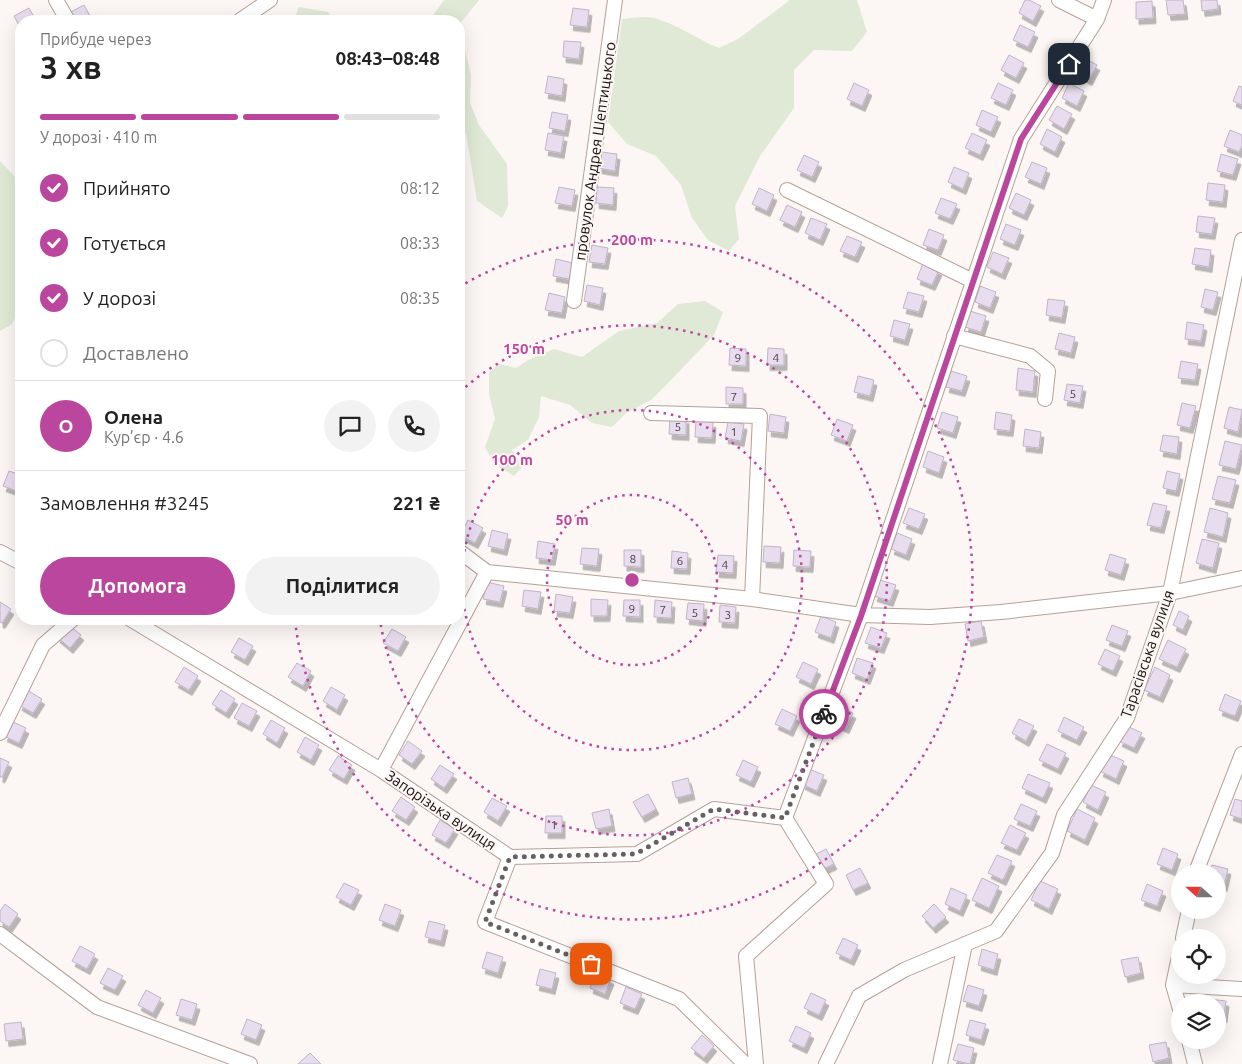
<!DOCTYPE html>
<html lang="uk">
<head>
<meta charset="utf-8">
<style>
	body { margin:0; font-family:Ubuntu,sans-serif; background:#f2f2f2; color:#222; height:100vh; display:flex; flex-direction:column; font-size:19px; white-space:nowrap }
	* { box-sizing:border-box; margin:0 }
	p { font-size:16px; color:#767676 }
	.icon { flex:none; width:28px; height:28px; fill:none; stroke:currentColor; stroke-width:2; stroke-linecap:round; stroke-linejoin:round }
	.map { position:relative; flex:1; overflow:hidden }
	.drawer { position:absolute; left:15px; top:15px; width:450px; height:610px; display:flex; flex-direction:column; background:#fff; border-radius:20px; box-shadow:0 5px 20px #0002 }
	.drawer>* { flex:none }
	.needle { width:32px; rotate:291deg }
	.fabs { position:absolute; left:1171px; top:864px; display:grid; gap:10px }
	.fabs a { display:grid; place-items:center; width:55px; height:55px; border-radius:50%; background:#fff; box-shadow:0 5px 20px #0002; font-size:25px }
	.pin { position:absolute; display:grid; place-items:center; width:42px; height:42px; color:#fff; margin:-21px; border-radius:10px; box-shadow:0 2px 8px #0006 }
	.courier { position:absolute; display:grid; place-items:center; width:50px; height:50px; margin:-25px; border:4px solid #bb469e; border-radius:50%; background:#fff; color:#222; box-shadow:0 1px 6px #0007 }
	.summary em { font-style:normal; font-weight:700 }
	.summary div { display:flex; flex-direction:column-reverse }
	.summary { display:flex; align-items:center; justify-content:space-between; height:85px; padding:0 25px }
	h1 { font-size:32px; font-weight:700; line-height:38px }
	.bar { display:grid; grid-template-columns:repeat(4,1fr); gap:8px 5px; align-content:center; height:60px; padding:0 25px }
	.bar i { height:6px; border-radius:4px; background:#e0e0e0 }
	.bar .current { background:#bb469e }
	.bar p { grid-column:span 4 }
	.line { display:flex; align-items:center; gap:12px; padding:0 25px; border-top:1px solid #e0e0e0 }
	.line div { flex:1 }
	.round { display:grid; place-items:center; flex:none; width:52px; height:52px; border-radius:26px; background:#f2f2f2 }
	ol { padding:0 25px; list-style:none }
	li { display:flex; align-items:center; gap:15px; height:55px }
	li p { margin-inline-start:auto }
	li .icon { padding:5px; border-radius:50%; background:#bb469e; color:#fff; stroke-width:4 }
	li:last-child { color:#767676 }
	li i { width:28px; height:28px; border:2px solid #e0e0e0; border-radius:50% }
	.cta { display:flex; gap:10px; margin-top:auto; padding:10px 25px }
	.cta a { flex:1; height:58px; border-radius:30px; background:#bb469e; color:#fff; font-size:20px; font-weight:700; line-height:58px; text-align:center }
	.cta a+a { background:#f2f2f2; color:#222 }
	.map>svg:first-child { display:block }
	.green { fill:#dfe9d5 }
	.building { fill:#e8dcef; stroke:#c0b4c7; filter:url(#shadow) }
	.lines { fill:none; stroke-linecap:round; stroke-linejoin:round }
	.street-casing { stroke:#b6a096; stroke-width:16 }
	.street { stroke:#fff; stroke-width:14 }
	.done { stroke:#67605e; stroke-width:5; stroke-dasharray:0 9 }
	.route { stroke:#bb469e; stroke-width:6 }
	.ring { fill:none; stroke:#bb469e; stroke-width:2.5; stroke-dasharray:2.5 5 }
	.labels { text-anchor:middle; dominant-baseline:central; stroke-width:4; stroke-linejoin:round; paint-order:stroke }
	.number-label { font-size:12px; fill:#4b4245 }
	.street-label { font-size:15px; fill:#170f0c; stroke:#fcf7f5 }
	.centre { fill:#bb469e; stroke:#fcf7f5; stroke-width:2.5 }
	.ring-label { font-size:15px; text-anchor:middle; font-weight:bold; fill:#bb469e; stroke:#fcf7f5; stroke-width:4; stroke-linejoin:round; paint-order:stroke }
</style>
</head>
<body>
<div class="map">
<svg width="1242" height="1064" viewBox="0 0 1242 1064">
	<defs>
		<filter id="shadow"><feDropShadow dx="3" dy="5.5" stdDeviation="0" flood-color="#0004"/></filter>
	</defs>
	<rect width="100%" height="100%" fill="#fcf7f5"/>
	<path class="green" d="M444,0H479L459,25L471,75L470,103L479,125L507,164L508,206L502,218L477,201L466,133L459,132V21H429Z
		M790,0H857L867,32L852,51L814,50L794,70V108L760,156L735,206L739,239L729,251L708,240L692,218L681,185L656,156L627,144L608,122L622,19C630,18 638,17 646,17C668,18 698,40 719,48L738,39Z
		M299,7L328,12L335,21H293Z
		M0,161L17,179L21,202V308L11,325L0,331Z
		M705,301L723,312L714,335L669,382L651,400L626,413L612,427L592,423L570,405L541,396L539,417L528,440L512,450L523,466L514,476L494,464L485,447L495,419L489,394V372L499,364L516,368L528,360L554,349L582,357L619,331L657,323L678,304Z"/>
	<path class="building" d="M1025,0H1029L1041,6L1033,21L1019,13Z
		M1166,0H1183L1185,14L1168,15Z
		M1201,0H1217L1218,9L1202,11Z
		M1152,1L1153,18L1136,19V2Z
		M84,5L92,20L73,21L69,13Z
		M29,8L36,21H21V29L14,16Z
		M573,8L589,10L587,27L570,25Z
		M1020,25L1035,32L1028,47L1013,40Z
		M564,41L581,42L579,59L563,57Z
		M1009,55L1024,63L1016,78L1001,70Z
		M1082,57L1097,65L1089,80L1074,72Z
		M548,76L564,79L562,96L545,93Z
		M854,83L869,90L862,106L847,99Z
		M998,83L1013,90L1006,105L991,98Z
		M1069,83L1084,91L1077,106L1062,98Z
		M1239,86L1242,87V105L1233,101Z
		M1057,106L1072,114L1064,129L1049,120Z
		M982,110L998,117L991,132L976,125Z
		M552,112L568,115L565,131L549,128Z
		M1047,129L1062,137L1055,152L1040,144Z
		M1230,130L1242,135V146L1239,152L1224,146Z
		M548,133L564,136L561,153L545,150Z
		M972,133L987,140L980,155L965,148Z
		M601,152L617,154L615,171L598,168Z
		M1221,154L1238,159L1233,175L1217,171Z
		M804,155L819,162L812,177L797,170Z
		M1032,162L1047,168L1041,184L1025,177Z
		M954,167L969,173L963,189L948,182Z
		M1208,183L1225,185L1223,202L1206,200Z
		M559,187L575,190L572,206L555,203Z
		M597,187L614,188L613,205L596,203Z
		M759,188L774,195L767,211L752,204Z
		M1016,193L1031,200L1024,215L1009,208Z
		M941,198L957,204L950,219L935,213Z
		M787,205L802,212L795,227L780,220Z
		M1198,216L1215,218L1212,234L1196,232Z
		M811,218L827,224L820,240L805,233Z
		M1006,224L1021,230L1015,245L1000,239Z
		M929,229L944,235L938,250L923,245Z
		M847,236L862,242L855,257L840,251Z
		M592,245L608,248L605,264L589,262Z
		M1195,248L1211,250L1209,267L1192,264Z
		M993,252L1009,258L1002,274L987,267Z
		M556,259L573,263L569,279L553,276Z
		M923,263L939,270L932,285L917,279Z
		M587,285L603,288L600,305L584,301Z
		M980,286L996,292L990,308L975,302Z
		M1205,289L1218,292L1213,310L1201,307Z
		M908,292L924,296L919,312L903,308Z
		M549,293L565,297L562,313L545,310Z
		M1048,299L1065,301L1062,318L1046,315Z
		M970,311L986,316L981,332L965,327Z
		M894,320L910,324L905,340L890,336Z
		M1187,322L1204,325L1201,341L1185,339Z
		M1059,333L1075,337L1071,353L1055,349Z
		M730,348L746,349V366L729,365Z
		M768,348L784,349V365H767Z
		M1181,361L1198,364L1195,380L1178,378Z
		M1018,368L1035,371L1033,392L1016,390Z
		M951,371L967,376L962,391L946,387Z
		M858,376L874,380L870,396L854,392Z
		M1067,384L1083,386L1080,403L1064,400Z
		M726,387L743,388V404H726Z
		M1182,403L1196,406L1190,428L1177,425Z
		M1229,407L1242,410L1238,432L1224,428Z
		M942,412L958,417L953,433L937,428Z
		M996,412L1012,415L1010,431L994,429Z
		M770,414L786,417L784,433L768,431Z
		M670,418H686V435L669,434Z
		M837,419L853,425L847,441L831,435Z
		M696,420L713,422L712,438L695,437Z
		M728,422L744,424L741,441L725,438Z
		M1025,429L1041,432L1039,448L1023,446Z
		M1163,435L1179,437L1177,454L1160,451Z
		M1225,441L1242,445L1236,469L1219,465Z
		M928,451L944,457L939,473L923,467Z
		M9,471L21,475V486L19,492L3,486Z
		M1167,471L1180,474L1176,491L1163,488Z
		M1218,476L1236,480L1230,503L1212,499Z
		M1153,503L1167,506L1161,528L1147,525Z
		M909,508L925,514L919,529L903,523Z
		M1210,508L1228,513L1223,537L1204,532Z
		M468,520L483,528L475,543L460,535Z
		M492,530L508,534L504,550L488,546Z
		M897,533L912,539L906,555L891,549Z
		M1202,539L1219,543L1213,568L1196,563Z
		M538,541L555,544L552,560L536,558Z
		M764,546L781,547L780,563L763,562Z
		M582,548L599,549L597,566L580,564Z
		M624,550H641V567L624,566Z
		M794,550L811,551L810,567L793,566Z
		M672,551L688,553L687,569L671,568Z
		M1110,554L1126,559L1121,575L1105,570Z
		M718,555L734,556L733,573L716,572Z
		M880,580L896,585L890,601L874,596Z
		M487,582L504,586L500,602L483,599Z
		M524,590L541,592L538,609L522,606Z
		M556,594L573,597L570,613L554,611Z
		M591,599L608,600L607,616H591Z
		M624,600H640V617L623,616Z
		M655,600L672,602L671,618L654,617Z
		M0,602L11,609L2,623L0,622Z
		M688,603L704,604L703,621L686,619Z
		M720,605L736,607L735,623L719,622Z
		M1179,611L1189,616L1183,630L1173,625Z
		M821,616L836,622L831,638L815,632Z
		M981,621L984,637L968,641L965,624Z
		M68,624L81,635L70,648L57,637Z
		M1112,625L1128,631L1122,646L1106,640Z
		M871,627L887,633L881,648L865,643Z
		M392,629L406,637L398,651L383,643Z
		M239,638L253,646L245,660L231,652Z
		M1168,640L1186,649L1177,667L1159,659Z
		M1105,649L1120,656L1113,671L1098,664Z
		M857,658L873,663L867,679L852,673Z
		M803,662L818,669L811,684L796,677Z
		M297,663L311,671L303,686L288,677Z
		M184,667L198,676L189,690L175,682Z
		M1155,667L1170,675L1160,697L1144,690Z
		M331,687L345,695L337,710L323,701Z
		M27,690L42,699L33,713L19,705Z
		M221,690L235,699L226,713L212,704Z
		M1225,694L1241,701L1235,716L1219,710Z
		M242,703L257,711L249,726L234,718Z
		M838,706L853,713L846,728L831,721Z
		M782,709L797,716L790,731L775,724Z
		M1064,717L1084,727L1077,740L1058,731Z
		M1019,719L1034,726L1026,741L1012,733Z
		M271,720L285,728L277,743L263,734Z
		M11,721L26,728L19,743L4,736Z
		M1127,726L1142,733L1134,748L1119,741Z
		M305,737L319,745L311,760L297,752Z
		M408,741L422,751L412,764L399,755Z
		M1047,744L1066,753L1058,769L1039,760Z
		M1108,754L1124,761L1116,779L1100,771Z
		M338,756L352,765L344,779L329,770Z
		M0,758L9,762L2,777H0Z
		M743,760L758,767L751,782L736,775Z
		M440,765L454,774L444,788L431,779Z
		M809,769L824,775L817,791L802,784Z
		M1028,774L1050,783L1043,798L1022,788Z
		M688,778L692,794L676,798L672,782Z
		M1091,785L1106,792L1098,810L1083,802Z
		M648,794L656,809L642,817L633,802Z
		M401,797L415,807L406,820L392,811Z
		M492,798L507,806L498,821L484,812Z
		M1235,799L1242,801V819L1230,815Z
		M1021,804L1037,811L1030,826L1014,819Z
		M609,809L612,826L596,829L592,813Z
		M1077,809L1095,818L1085,840L1067,831Z
		M546,816H562V833H545Z
		M440,820L455,829L446,843L432,835Z
		M1010,825L1026,833L1017,850L1001,843Z
		M1163,848L1178,854L1172,870L1157,864Z
		M826,849L834,864L819,871L812,856Z
		M997,855L1012,861L1003,880L988,873Z
		M1212,865L1228,869L1224,886L1218,884V872H1210Z
		M860,868L868,883L853,890L846,875Z
		M982,878L999,886L989,908L972,900Z
		M1040,881L1058,889L1049,909L1031,900Z
		M344,883L359,890L351,905L336,897Z
		M1147,884L1163,891L1157,906L1141,900Z
		M951,888L967,895L960,911L945,904Z
		M5,904L18,914L9,927L0,921V911Z
		M385,904L401,910L395,926L379,920Z
		M934,904L946,917L933,928L922,916Z
		M429,921L445,925L441,941L425,937Z
		M843,938L858,945L851,960L836,953Z
		M80,946L95,954L87,969L72,961Z
		M982,949L998,954L994,970L978,965Z
		M487,952L503,957L498,973L482,968Z
		M1138,957L1141,973L1125,977L1121,960Z
		M108,968L123,976L115,990L100,983Z
		M540,969L556,973L552,989L536,985Z
		M596,972L611,979L605,994L590,988Z
		M968,985L984,990L979,1006L963,1001Z
		M626,987L642,994L635,1009L620,1003Z
		M146,990L161,998L153,1013L138,1005Z
		M811,993L826,1000L819,1015L804,1008Z
		M181,999L197,1004L192,1020L176,1015Z
		M1209,999L1226,1001L1224,1017H1218V1002H1209Z
		M247,1019L262,1025L256,1040L241,1034Z
		M970,1020L986,1024L981,1040L966,1035Z
		M21,1022L23,1039L6,1041L4,1024Z
		M796,1026L811,1033L804,1048L789,1041Z
		M702,1035L714,1046L704,1058L691,1048Z
		M1166,1042L1169,1058L1153,1062L1149,1045Z
		M958,1044L974,1048L970,1064L953,1060Z
		M310,1053L321,1064H298Z"/>
	<g class="lines">
		<defs>
			<path id="street" d="M56,0L68,21
				M1059,0L1097,19
				M239,21L270,0
				M787,190L973,281
				M574,301L615,0
				M954,336L1030,356L1048,371L1045,399
				M651,413L760,416L752,599
				M459,551L487,572L752,599L861,615L930,617L1001,612L1170,593L1242,578
				M0,552L21,563
				M130,619L381,770L510,857L485,922L679,999L745,1064
				M0,733L43,645L73,619
				M381,770L487,572
				M785,818L861,615L1021,139L1097,19L1104,0
				M510,857L637,854L714,809L785,818L826,884L746,956L756,1064
				M1196,872L1242,754
				M0,934L97,1007L250,1064
				M1183,938L1189,910
				M1180,952L1173,985L1180,1009
				M1173,985L1242,989
				M1189,1040L1195,1064
				M826,1064L859,996L904,970L996,931L1052,853L1064,815L1127,718L1170,593L1242,240
				M940,1064L965,944"/>
		</defs>
		<use href="#street" class="street-casing"/>
		<use href="#street" class="street"/>
	</g>
	<g class="lines">
		<path class="done" d="M591,964L485,922L510,857L636,854L714,809L785,818L824,714"/>
		<path class="route" d="M824,714L861,616L1021,139L1069,64"/>
	</g>
	<g class="ring">
		<circle cx="632" cy="580" r="85"/>
		<circle cx="632" cy="580" r="170"/>
		<path d="M460 392A255 255 0 1 1 380 620"/>
		<path d="M459 287A340 340 0 1 1 295 621"/>
	</g>
	<g class="labels">
		<g class="number-label">
			<text x="738" y="357">9</text>
			<text x="776" y="357">4</text>
			<text x="1073" y="393">5</text>
			<text x="734" y="396">7</text>
			<text x="678" y="426">5</text>
			<text x="734" y="431">1</text>
			<text x="633" y="558">8</text>
			<text x="680" y="560">6</text>
			<text x="725" y="564">4</text>
			<text x="632" y="608">9</text>
			<text x="663" y="609">7</text>
			<text x="695" y="612">5</text>
			<text x="728" y="614">3</text>
			<text x="554" y="824">1</text>
		</g>
		<g class="street-label">
			<text transform="translate(595 151) rotate(-82)">провулок Андрея Шептицького</text>
			<text transform="translate(1147 654) rotate(-71)">Тарасівська вулиця</text>
			<text transform="translate(441 810) rotate(34)">Запорізька вулиця</text>
		</g>
	</g>
	<circle cx="632" cy="580" r="8" class="centre"/>
	<g class="ring-label">
		<text x="632" y="245">200 m</text>
		<text x="524" y="354">150 m</text>
		<text x="512" y="465">100 m</text>
		<text x="572" y="525">50 m</text>
	</g>
</svg>
<div class="fabs">
<a><svg class="needle" viewBox="-14 -14 28 28"><path d="M0-13l5 13h-10z" fill="#e53935"/><path d="M0 13l5-13h-10z" fill="#767676"/></svg></a>
<a><svg class="icon" aria-label="locate" viewBox="0 0 24 24"><circle cx="12" cy="12" r="6"/><path d="M12 2v4M12 18v4M2 12h4M18 12h4"/></svg></a>
<a><svg class="icon" aria-label="layers" viewBox="0 0 24 24"><path d="M12 4l9 5-9 5-9-5zM3 14l9 5 9-5"/></svg></a>
</div>
<div class="pin" style="left:591px;top:964px;background:#ea580c"><svg class="icon" aria-label="bag" viewBox="0 0 24 24"><path d="M5 8h14l-1 12H6zM9 8a3 3 0 0 1 6 0"/></svg></div>
<div class="pin" style="left:1069px;top:64px;background:#1f2937"><svg class="icon" aria-label="home" viewBox="0 0 24 24"><path d="M3 11l9-7 9 7M6 9v11h12V9"/></svg></div>
<div class="courier" style="left:824px;top:714px"><svg class="icon" aria-label="bike" viewBox="0 0 24 24"><circle cx="6" cy="16" r="4"/><circle cx="18" cy="16" r="4"/><path d="M6 16l4-8h5l3 8M10 8l3 8H6M13 5h3"/></svg></div>
<section class="drawer">
<div class="summary"><div><h1>3 хв</h1><p>Прибуде через</p></div><em>08:43–08:48</em></div>
<div class="bar"><i class="current"></i><i class="current"></i><i class="current"></i><i></i><p>У дорозі · 410 m</p></div>
<ol>
<li><svg class="icon" aria-label="check" viewBox="0 0 24 24"><path d="M5 12l5 5 9-10"/></svg>Прийнято<p>08:12</p></li>
<li><svg class="icon" aria-label="check" viewBox="0 0 24 24"><path d="M5 12l5 5 9-10"/></svg>Готується<p>08:33</p></li>
<li><svg class="icon" aria-label="check" viewBox="0 0 24 24"><path d="M5 12l5 5 9-10"/></svg>У дорозі<p>08:35</p></li>
<li><i></i>Доставлено</li>
</ol>
<div class="line" style="height:90px"><b class="round" style="background:#bb469e;color:#fff">О</b><div><b>Олена</b><p>Кур’єр · 4.6</p></div><a class="round"><svg class="icon" aria-label="chat" viewBox="0 0 24 24"><path d="M4 5h16v11H9l-5 4z"/></svg></a><a class="round"><svg class="icon" aria-label="phone" viewBox="0 0 24 24"><path d="M5 4h4l2 5-3 2q2 4 5 5l2-3 5 2v4C11 20 4 13 5 4z"/></svg></a></div>
<div class="line" style="height:65px"><div>Замовлення #3245</div><b>221 ₴</b></div>
<div class="cta"><a>Допомога</a><a>Поділитися</a></div>
</section>
</div>
</body>
</html>
